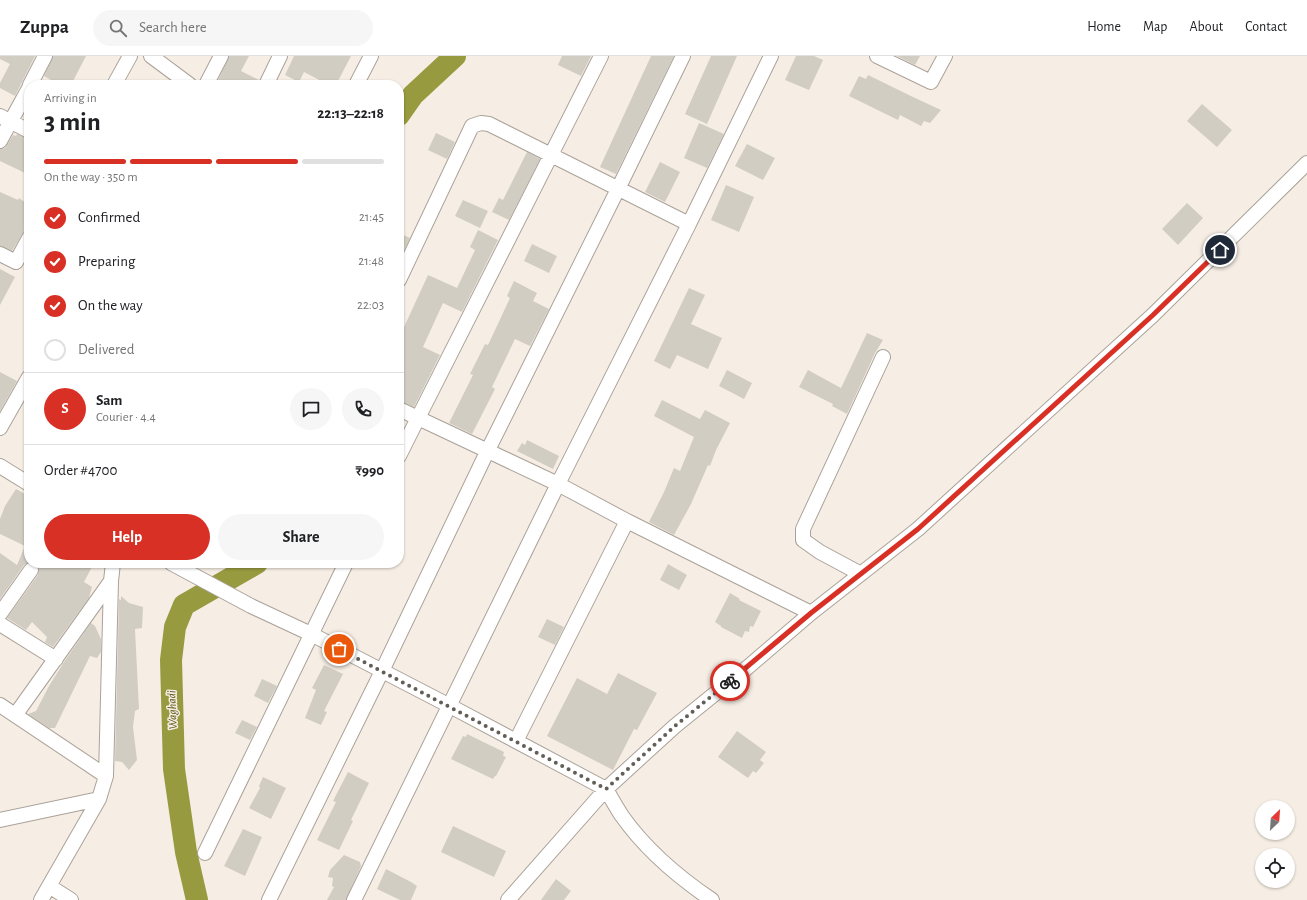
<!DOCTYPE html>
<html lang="en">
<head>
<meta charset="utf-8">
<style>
	body { margin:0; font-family:"Alegreya Sans",sans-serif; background:#f6f6f6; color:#202124; height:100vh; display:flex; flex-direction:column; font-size:15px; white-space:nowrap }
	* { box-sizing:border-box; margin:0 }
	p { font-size:13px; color:#757577 }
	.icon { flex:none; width:22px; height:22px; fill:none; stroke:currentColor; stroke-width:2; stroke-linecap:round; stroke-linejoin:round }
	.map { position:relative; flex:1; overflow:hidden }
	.drawer { position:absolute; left:24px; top:24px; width:380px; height:488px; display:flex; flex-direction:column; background:#fff; border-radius:16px; box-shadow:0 1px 3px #0004 }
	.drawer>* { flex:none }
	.needle { width:26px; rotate:25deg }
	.buttons { position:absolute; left:1255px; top:744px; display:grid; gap:8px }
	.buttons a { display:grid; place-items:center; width:40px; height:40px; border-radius:50%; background:#fff; box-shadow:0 1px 3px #0004; font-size:20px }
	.pin { position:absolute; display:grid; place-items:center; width:34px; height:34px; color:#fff; margin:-17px; border:2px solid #fff; border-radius:50%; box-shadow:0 1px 4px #0007 }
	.courier { position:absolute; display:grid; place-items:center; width:40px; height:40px; margin:-20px; border:3px solid #d93025; border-radius:50%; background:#fff; color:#222; box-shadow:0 1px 5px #0007 }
	.summary em { font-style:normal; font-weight:700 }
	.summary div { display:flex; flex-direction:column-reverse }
	.summary { display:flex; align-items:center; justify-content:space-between; height:68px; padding:0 20px }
	h1 { font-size:26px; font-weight:700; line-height:30px }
	.bar { display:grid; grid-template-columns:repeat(4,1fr); gap:6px 4px; align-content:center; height:48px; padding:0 20px }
	.bar i { height:5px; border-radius:3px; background:#e0e0e0 }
	.bar .current { background:#d93025 }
	.bar p { grid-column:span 4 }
	.line { display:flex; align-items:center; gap:10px; padding:0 20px; border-top:1px solid #e0e0e0 }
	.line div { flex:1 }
	.round { display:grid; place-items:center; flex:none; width:42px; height:42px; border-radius:21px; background:#f6f6f6 }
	ol { padding:0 20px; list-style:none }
	li { display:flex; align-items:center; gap:12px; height:44px }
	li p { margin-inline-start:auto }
	li .icon { padding:4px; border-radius:50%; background:#d93025; color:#fff; stroke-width:4 }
	li:last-child { color:#757577 }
	li i { width:22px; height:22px; border:2px solid #e0e0e0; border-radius:50% }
	.cta { display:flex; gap:8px; margin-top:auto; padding:8px 20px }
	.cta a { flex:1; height:46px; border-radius:24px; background:#d93025; color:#fff; font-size:16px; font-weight:700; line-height:46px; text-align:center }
	.cta a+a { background:#f6f6f6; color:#202124 }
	header { display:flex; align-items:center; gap:24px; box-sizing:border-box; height:56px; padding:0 20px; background:#fff; border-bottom:1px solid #e0e0e0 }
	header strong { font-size:19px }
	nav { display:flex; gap:22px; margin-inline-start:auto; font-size:14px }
	.search { width:280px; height:36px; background:#f6f6f6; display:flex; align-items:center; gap:10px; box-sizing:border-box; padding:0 14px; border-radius:22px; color:#757577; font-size:15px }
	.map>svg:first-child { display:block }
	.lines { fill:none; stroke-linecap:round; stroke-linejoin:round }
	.river { stroke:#989a3f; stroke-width:22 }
	.building { fill:#d1cdc2 }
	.minor-casing { stroke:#aaa299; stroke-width:16 }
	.minor { stroke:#fff; stroke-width:14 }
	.done { stroke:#625e58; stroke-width:4; stroke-dasharray:0 7.2 }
	.route { stroke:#d93025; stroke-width:5 }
	.labels { text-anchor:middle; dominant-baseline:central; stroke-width:3; stroke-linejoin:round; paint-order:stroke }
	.water-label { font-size:12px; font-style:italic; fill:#585916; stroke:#f6eee4 }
</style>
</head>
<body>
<header>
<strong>Zuppa</strong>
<div class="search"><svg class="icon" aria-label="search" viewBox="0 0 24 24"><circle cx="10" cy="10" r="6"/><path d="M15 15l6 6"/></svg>Search here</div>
<nav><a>Home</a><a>Map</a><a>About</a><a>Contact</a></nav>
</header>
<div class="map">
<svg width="1307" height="844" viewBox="0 0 1307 844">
	<rect width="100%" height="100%" fill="#f6eee4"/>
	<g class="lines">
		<path class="river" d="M399,59L413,39L455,0
			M197,844L186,796L174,713L171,604L175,571L184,549L257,507"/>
	</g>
	<path class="building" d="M0,0H35L15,40L0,32V27L10,8L0,3Z
		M53,0H86L71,29H60L44,20Z
		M229,0H249L241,15L259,24L258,29H216Z
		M294,0H351L336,29H329L304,16L299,26L285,19Z
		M562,0H591L581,20L558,9Z
		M651,0H674L616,118L600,111Z
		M711,0H737L707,68L685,58Z
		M796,0H814L823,4L809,34L785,24Z
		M897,0H920L915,9Z
		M868,19L913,41L941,54L930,67L924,65L921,70L900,59L898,64L849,40L859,20L866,23Z
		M1202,48L1232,74L1217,91L1187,65Z
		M699,67L724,78L707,112L684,102Z
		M436,77L455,86L447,103L428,94Z
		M17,78L29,83V110L25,117L0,105V93L5,92L13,79L16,80Z
		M747,88L775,102L763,124L735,110Z
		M527,96L540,103L509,164L492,156L499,142L503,144Z
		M660,106L680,116L665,146L645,136Z
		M726,129L754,141L739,176L711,164Z
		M0,136L18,144L19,142L29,149V174L24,175L12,195L0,190Z
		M463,144L488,155L480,172L455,160Z
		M1187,147L1203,162L1178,189L1162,173Z
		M478,174L498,184L462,256L443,247L423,291L440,299L414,351L399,345V282L428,219L457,232L475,194L470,191Z
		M399,177L410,182L402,199L399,197Z
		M532,188L557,200L549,217L524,205Z
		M0,213L15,221L0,249Z
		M514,225L537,237L533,245L549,253L530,290L515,283L492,331L495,333L472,378L449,367L473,319L470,318L485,288L488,289L510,242L507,240Z
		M689,232L705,239L691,268L722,282L708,313L677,299L670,313L654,305Z
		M867,277L883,284L875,297L847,358L832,350L833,348L799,331L808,314L841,332Z
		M727,314L752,327L744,343L719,330Z
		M0,316L17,325L0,355Z
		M662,344L700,363L705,354L730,367L716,394L710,410L708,409L691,448L674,479L649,466L664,436L674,412L680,415L694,381L654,360Z
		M527,384L559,400L553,413L517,395L522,387L525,389Z
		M16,433L29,440V506L24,509L0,543V497L17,509L25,490L0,478V463L5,450Z
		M36,507H94L84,526L92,531L89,542L53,591L45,586L47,581L32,566L26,574L7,562L38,519L39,511Z
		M668,508L687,519L679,534L660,524Z
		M730,537L740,543L739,544L761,555L753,571L750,570L749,576L745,575L742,582L721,571V570L715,566Z
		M121,540L129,547L143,551L142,572L135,573L139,653L135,655L133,671L137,704L129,714L122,706L115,705L119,543L121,544Z
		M547,563L564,571L555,589L538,581Z
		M91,567L95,570L101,583V596L97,602L90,600L55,672H49L28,658L36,655L49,630L64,606Z
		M324,609L343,618L324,655L327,656L321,669L305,662L316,634L312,632Z
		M618,617L657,637L637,674L634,673L613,714L547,680L577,622L607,638Z
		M262,623L277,630L268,647L254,640Z
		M242,664L257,671L250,684L235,677Z
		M737,675L766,696L760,704L764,707L756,717L753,715L748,722L718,701Z
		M467,678L504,696L503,700L506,701L496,720H495L493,723L451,703L463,680L466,681Z
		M348,716L369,727L351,764L353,765L339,794L317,784L336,746L333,745Z
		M263,721L286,732L271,763L249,752L260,732L259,730Z
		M453,770L506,795L494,821L441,796Z
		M243,773L262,781L245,820L224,810Z
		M344,799L360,806L361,810L346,844H327L334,831L332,830L333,822L328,821L330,814Z
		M386,813L411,826L417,830L411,844H400L377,833Z
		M556,823L571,835L564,844H541Z"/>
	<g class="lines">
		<defs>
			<path id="minor" d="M151,0L190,29
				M877,0L931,26L945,0
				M30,29L45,0
				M114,29L130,0
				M206,29L221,0
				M266,29L280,0
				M356,29L371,0
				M0,60L29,75
				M0,85L29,32
				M0,198L16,206L29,182
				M399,224L472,70L481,67L489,68L689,168L771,0
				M399,353L418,362L601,0
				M0,372L29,321
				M0,410L29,428
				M627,465L811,557
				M171,507L251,550L311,578L450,650L606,733L675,670L748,611L811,557L918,473L1153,259L1307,107
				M861,518L820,496L803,484V473L883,301
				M0,558L31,514
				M0,568L56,603
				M0,649L106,720
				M16,658L111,525
				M516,685L627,465L558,428L689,168
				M0,764L99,743
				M205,797L346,507
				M49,830L71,844
				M41,844L99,743L106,720L111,525L113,507
				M269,844L382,615L487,396L618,133L683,0
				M354,844L558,428L418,362L399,400
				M508,844L606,733C611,742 616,751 622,760C646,794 678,821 712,844"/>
		</defs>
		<use href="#minor" class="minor-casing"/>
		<use href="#minor" class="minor"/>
	</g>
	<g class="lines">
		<path class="done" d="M339,593L606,733L675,670L730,625"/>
		<path class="route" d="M730,625L811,557L918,473L1153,259L1220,194"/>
	</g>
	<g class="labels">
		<g class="water-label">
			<text transform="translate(172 654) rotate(-92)">Waghadi</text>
		</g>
	</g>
</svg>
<div class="buttons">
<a><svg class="needle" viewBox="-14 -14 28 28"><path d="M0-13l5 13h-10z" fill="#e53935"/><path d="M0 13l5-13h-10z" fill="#757577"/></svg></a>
<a><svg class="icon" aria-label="locate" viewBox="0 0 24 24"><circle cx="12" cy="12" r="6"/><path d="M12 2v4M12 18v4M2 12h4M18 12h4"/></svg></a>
</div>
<div class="pin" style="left:339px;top:593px;background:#ea580c"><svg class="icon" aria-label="bag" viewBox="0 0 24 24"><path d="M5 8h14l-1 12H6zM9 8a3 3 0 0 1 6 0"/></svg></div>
<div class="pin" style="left:1220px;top:194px;background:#1f2937"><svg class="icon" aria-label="home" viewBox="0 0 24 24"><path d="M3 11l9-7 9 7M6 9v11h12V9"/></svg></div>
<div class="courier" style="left:730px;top:625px"><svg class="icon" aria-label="bike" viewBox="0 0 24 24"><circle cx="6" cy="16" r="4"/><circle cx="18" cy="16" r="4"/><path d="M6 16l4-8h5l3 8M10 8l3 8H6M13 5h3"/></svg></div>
<section class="drawer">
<div class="summary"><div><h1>3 min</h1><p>Arriving in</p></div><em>22:13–22:18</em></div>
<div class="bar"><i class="current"></i><i class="current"></i><i class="current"></i><i></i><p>On the way · 350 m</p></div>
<ol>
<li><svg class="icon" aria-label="check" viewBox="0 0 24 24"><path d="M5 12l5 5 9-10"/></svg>Confirmed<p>21:45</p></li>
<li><svg class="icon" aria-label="check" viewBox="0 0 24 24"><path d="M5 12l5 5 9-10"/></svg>Preparing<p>21:48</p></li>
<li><svg class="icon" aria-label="check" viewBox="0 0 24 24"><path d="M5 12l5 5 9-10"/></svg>On the way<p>22:03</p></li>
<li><i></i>Delivered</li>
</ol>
<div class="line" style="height:72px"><b class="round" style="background:#d93025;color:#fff">S</b><div><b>Sam</b><p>Courier · 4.4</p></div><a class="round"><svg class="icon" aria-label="chat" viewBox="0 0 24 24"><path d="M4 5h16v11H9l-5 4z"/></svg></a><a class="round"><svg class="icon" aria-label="phone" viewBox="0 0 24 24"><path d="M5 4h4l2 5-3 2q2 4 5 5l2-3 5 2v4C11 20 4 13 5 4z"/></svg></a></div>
<div class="line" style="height:52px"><div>Order #4700</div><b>₹990</b></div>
<div class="cta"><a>Help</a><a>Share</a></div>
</section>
</div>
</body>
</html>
